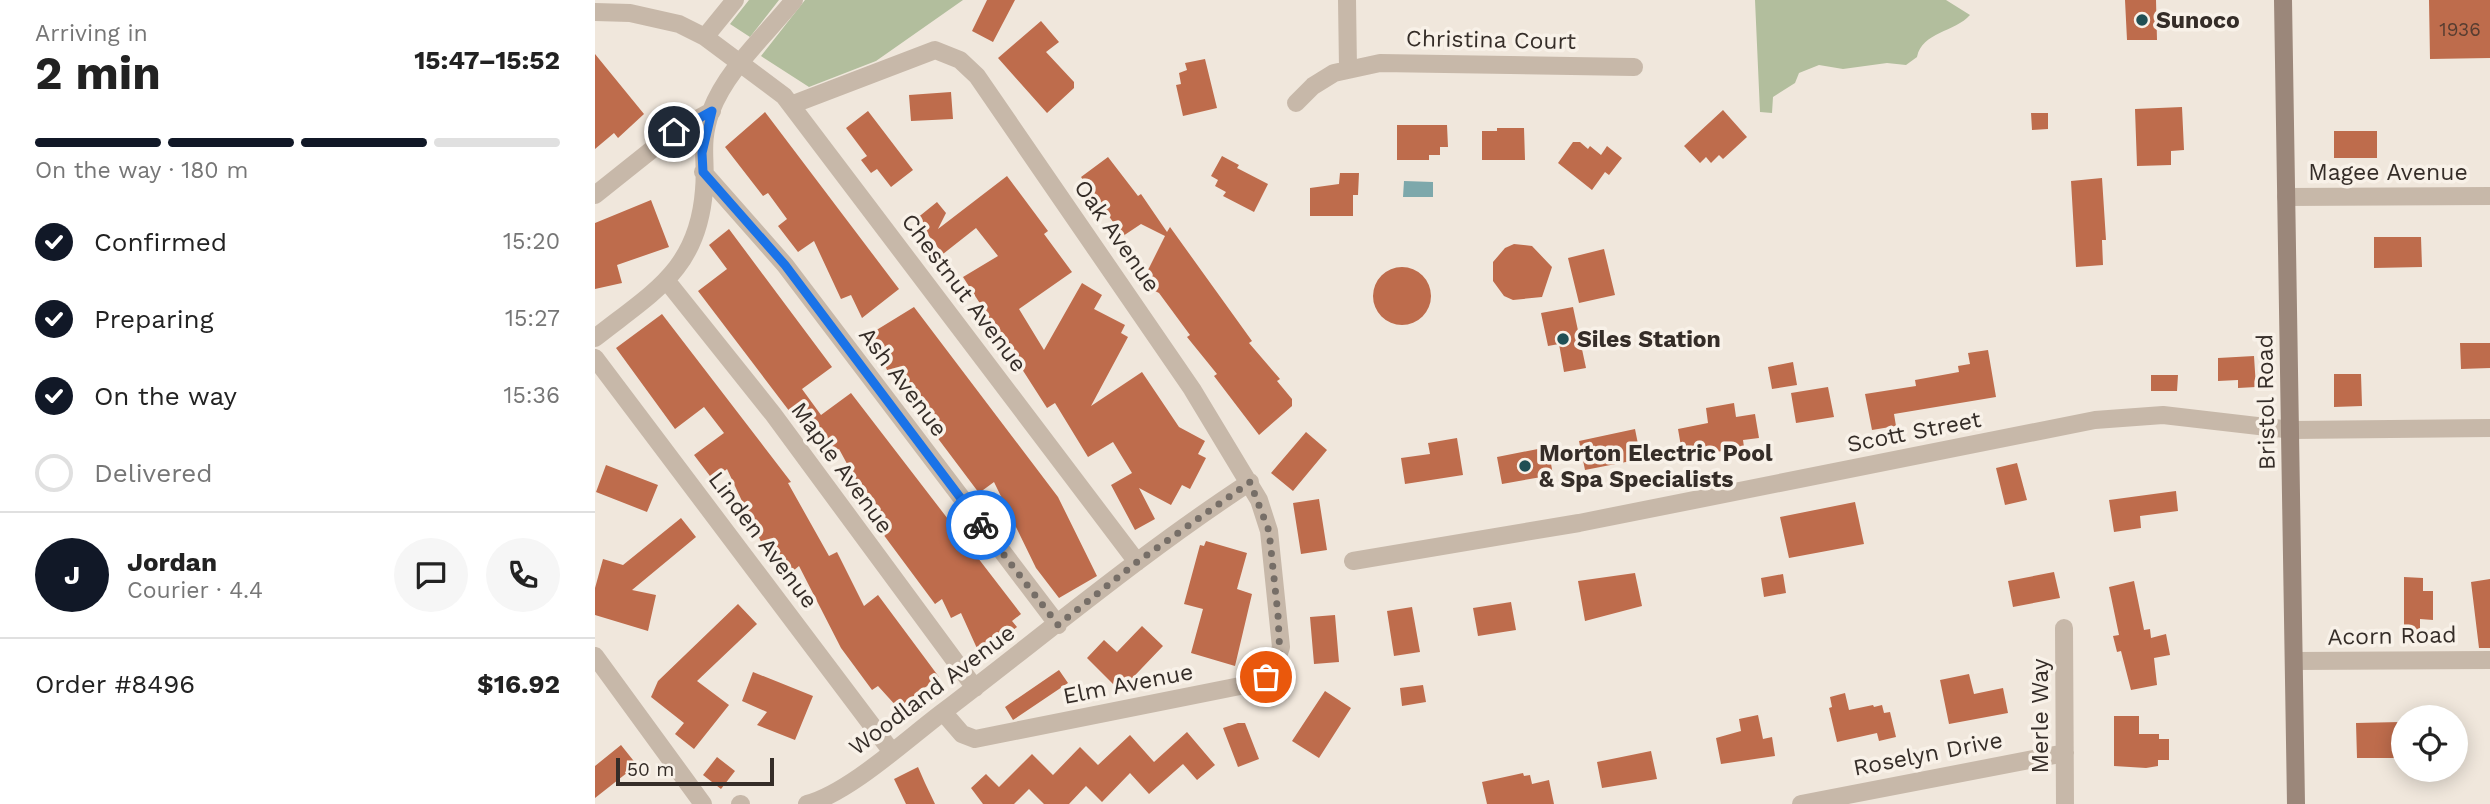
<!DOCTYPE html>
<html lang="en">
<head>
<meta charset="utf-8">
<style>
	body { margin:0; font-family:"Work Sans",sans-serif; background:#f6f6f6; color:#222; height:100vh; display:flex; flex-direction:column; font-size:26px; white-space:nowrap }
	* { box-sizing:border-box; margin:0 }
	p { font-size:23px; color:#767676 }
	.icon { flex:none; width:38px; height:38px; fill:none; stroke:currentColor; stroke-width:2; stroke-linecap:round; stroke-linejoin:round }
	.map { position:relative; flex:1; overflow:hidden }
	.sheet { display:flex; flex-direction:column; background:#fff; width:595px }
	.sheet>* { flex:none }
	.buttons { position:absolute; left:1796px; top:705px; display:grid; gap:14px }
	.buttons a { display:grid; place-items:center; width:77px; height:77px; border-radius:50%; background:#fff; box-shadow:0 4px 18px #0003; font-size:35px }
	.scale { position:absolute; left:21px; bottom:18px; width:158px; box-sizing:border-box; padding-left:7px; border:4px solid #352d28; border-top:0; font-size:19px; line-height:24px; white-space:nowrap; color:#352d28; -webkit-text-stroke:5px #f8f1e8; paint-order:stroke }
	.pin { position:absolute; display:grid; place-items:center; width:60px; height:60px; color:#fff; margin:-30px; border:4px solid #fff; border-radius:50%; box-shadow:0 2px 7px #0007 }
	.courier { position:absolute; display:grid; place-items:center; width:70px; height:70px; margin:-35px; border:5px solid #1a73e8; border-radius:50%; background:#fff; color:#222; box-shadow:0 2px 9px #0007 }
	.overview em { font-style:normal; font-weight:700 }
	.overview div { display:flex; flex-direction:column-reverse }
	.overview { display:flex; align-items:center; justify-content:space-between; height:119px; padding:0 35px }
	h1 { font-size:46px; font-weight:700; line-height:52px }
	.bar { display:grid; grid-template-columns:repeat(4,1fr); gap:10px 7px; align-content:center; height:84px; padding:0 35px }
	.bar i { height:9px; border-radius:5px; background:#e0e0e0 }
	.bar .current { background:#111827 }
	.bar p { grid-column:span 4 }
	.line { display:flex; align-items:center; gap:18px; padding:0 35px; border-top:2px solid #e0e0e0 }
	.line div { flex:1 }
	.round { display:grid; place-items:center; flex:none; width:74px; height:74px; border-radius:37px; background:#f6f6f6 }
	ol { padding:0 35px; list-style:none }
	li { display:flex; align-items:center; gap:21px; height:77px }
	li p { margin-inline-start:auto }
	li .icon { padding:7px; border-radius:50%; background:#111827; color:#fff; stroke-width:4 }
	li:last-child { color:#767676 }
	li i { width:38px; height:38px; border:4px solid #e0e0e0; border-radius:50% }
	main { display:flex; flex:1; min-height:0 }
	.map>svg:first-child { display:block }
	.green { fill:#b2be9d }
	.water { fill:#7da8ab }
	.building { fill:#be6c4c }
	.lines { fill:none; stroke-linecap:round; stroke-linejoin:round }
	.street { stroke:#c7b8a9; stroke-width:18 }
	.secondary { stroke:#9b877a; stroke-width:18 }
	.done { stroke:#766e67; stroke-width:7; stroke-dasharray:0 12.6 }
	.route { stroke:#1a73e8; stroke-width:9 }
	.poi-dot { fill:#204f54; stroke:#f8f1e8; stroke-width:2.5 }
	.labels { text-anchor:middle; dominant-baseline:central; stroke-width:7; stroke-linejoin:round; paint-order:stroke }
	.number-label { font-size:19px; fill:#573d31 }
	.poi-label { font-size:23px; font-weight:bold; fill:#352d28; stroke:#f8f1e8; text-anchor:start }
	.street-label { font-size:23px; fill:#352d28; stroke:#f8f1e8 }
</style>
</head>
<body>
<main>
<section class="sheet">
<div class="overview"><div><h1>2 min</h1><p>Arriving in</p></div><em>15:47–15:52</em></div>
<div class="bar"><i class="current"></i><i class="current"></i><i class="current"></i><i></i><p>On the way · 180 m</p></div>
<ol>
<li><svg class="icon" aria-label="check" viewBox="0 0 24 24"><path d="M5 12l5 5 9-10"/></svg>Confirmed<p>15:20</p></li>
<li><svg class="icon" aria-label="check" viewBox="0 0 24 24"><path d="M5 12l5 5 9-10"/></svg>Preparing<p>15:27</p></li>
<li><svg class="icon" aria-label="check" viewBox="0 0 24 24"><path d="M5 12l5 5 9-10"/></svg>On the way<p>15:36</p></li>
<li><i></i>Delivered</li>
</ol>
<div class="line" style="height:126px"><b class="round" style="background:#111827;color:#fff">J</b><div><b>Jordan</b><p>Courier · 4.4</p></div><a class="round"><svg class="icon" aria-label="chat" viewBox="0 0 24 24"><path d="M4 5h16v11H9l-5 4z"/></svg></a><a class="round"><svg class="icon" aria-label="phone" viewBox="0 0 24 24"><path d="M5 4h4l2 5-3 2q2 4 5 5l2-3 5 2v4C11 20 4 13 5 4z"/></svg></a></div>
<div class="line" style="height:91px"><div>Order #8496</div><b>$16.92</b></div>
</section>
<div class="map">
<svg width="1895" height="804" viewBox="0 0 1895 804">
	<rect width="100%" height="100%" fill="#f0e7dc"/>
	<path class="green" d="M154,0H184L155,37L135,24Z
		M210,0H368L281,61L214,87L166,56Z
		M1160,0H1351L1375,15C1360,32 1327,32 1322,57L1311,65L1292,63L1248,69L1224,65L1204,73L1200,83L1178,97L1177,113L1165,112Z"/>
	<path class="water" d="M809,181L838,182V197H808Z"/>
	<path class="building" d="M392,0H420L398,42L377,31Z
		M1530,0H1561L1562,40H1532Z
		M1834,0H1895V58L1835,59Z
		M446,21L464,42L451,52L479,82V88L452,113L403,58Z
		M0,54L49,114L23,138L19,133L0,149Z
		M610,59L622,108L588,116L581,85L586,84L584,73L592,70L590,63Z
		M356,92L358,119L316,121L314,95Z
		M1587,107L1589,150L1576,151V165L1542,166L1540,109Z
		M1128,110L1152,137L1128,159L1124,155L1116,163L1111,157L1105,163L1089,146Z
		M273,111L318,170L296,187L282,169L276,173L266,160L272,156L251,128Z
		M170,112L304,289L267,318L256,295L246,299L219,241L203,252L183,226L192,219L173,193L168,196L130,147Z
		M1436,113H1453V129L1437,130Z
		M802,125H852L853,147H845V155H834V160H802Z
		M902,128H929L930,160H887V131H902Z
		M1739,131H1782V158H1739Z
		M978,142H985L993,149L995,146L1006,155L1012,146L1027,158L1014,175L1010,172L997,190L963,163Z
		M627,156L644,165L642,168L673,184L659,212L628,196L631,192L620,186L623,180L616,176Z
		M513,157L543,196L546,194L572,232L575,227L657,341L654,343L685,379L682,381L697,399V406L664,435L619,376L622,374L592,337L595,335L564,293L546,284L570,236L546,224L528,236L486,177Z
		M745,173H764L763,195H758V216H715V188L744,184Z
		M412,176L453,231L449,234L477,272L424,309L449,350L487,283L507,295L499,309L530,325L526,333L533,337L496,406L547,372L584,427L610,441L603,454L611,458L595,489L587,485L576,505L544,488L560,519L540,530L516,485L537,473L518,442L493,457L460,403L452,408L368,277L403,256L381,228L348,254L321,219L342,202L351,213L343,229Z
		M1507,178L1511,240H1507L1508,265L1481,267L1476,181Z
		M56,200L74,247L22,265L27,283L0,289V223Z
		M134,229L237,367L207,389L226,415L256,393L426,614L417,621L422,627L385,655L366,613L356,618L347,599L340,604L285,530L287,528L244,449L230,458L103,291L132,269L114,245Z
		M1779,237H1826L1827,267L1779,268Z
		M919,244L937,246L957,267L947,297L918,300L909,296L898,281V262L910,248Z
		M1009,249L1020,295L984,303L973,258Z
		M778 296a29 29 0 1 1 58 0a29 29 0 1 1-58 0Z
		M319,307L463,497L502,576L464,598L441,568L399,482L384,493L293,372L275,334Z
		M978,307L991,368L969,372L964,344L953,346L946,313Z
		M67,314L196,482L193,483L234,556L242,552L269,606L283,595L344,677L303,708L283,686L277,690L246,648L204,566L192,576L168,546L132,469L118,480L99,455L129,433L109,407L80,429L21,348Z
		M1865,343H1895V368L1866,369Z
		M1393,350L1401,397L1299,414L1301,426L1277,430L1270,394L1321,386L1320,380L1364,372L1363,366L1375,364L1373,353Z
		M1659,356L1661,387L1643,388V380L1623,381V358Z
		M1198,362L1202,385L1177,389L1173,367Z
		M1739,374H1766L1767,406L1739,407Z
		M1556,375H1583L1582,391H1556Z
		M1233,387L1239,417L1201,423L1196,393Z
		M1139,403L1141,417L1160,414L1164,438L1148,440L1149,447L1088,458L1083,429L1113,423L1111,408Z
		M1040,429L1046,459L990,470L984,441Z
		M711,432L732,450L698,491L676,473Z
		M862,438L868,475L810,484L806,458L835,454L833,443Z
		M953,447L958,475L907,484L902,457Z
		M1422,463L1432,500L1410,505L1401,468Z
		M11,465L63,485L52,512L1,492Z
		M1581,491L1583,511L1545,516L1546,528L1519,532L1514,500Z
		M724,499L732,550L706,554L698,503Z
		M1260,502L1269,544L1194,558L1185,517Z
		M86,518L101,537L37,590L61,595L53,631L0,615V588L8,559L28,565Z
		M611,541L652,553L642,589L657,594L640,666L596,653L608,609L589,604L605,545L609,546Z
		M1459,572L1465,598L1418,607L1413,581Z
		M1040,573L1047,606L990,621L983,581Z
		M1188,574L1191,593L1169,597L1166,578Z
		M1809,577L1828,578V591H1838V620L1825,619V638H1809Z
		M1895,579V648H1884L1876,582Z
		M1539,581L1549,630L1555,629L1556,638L1571,634L1575,655L1559,658L1562,685L1536,690L1526,651L1522,652L1518,636L1524,635L1514,587Z
		M916,602L921,630L883,636L878,608Z
		M143,604L162,624L102,681L134,705L99,749L80,734L89,723L56,697L63,681Z
		M817,607L825,652L799,656L792,611Z
		M740,615L744,662L719,664L715,617Z
		M547,626L568,646L525,691L492,658L509,640L522,652Z
		M464,670L473,683L418,720L410,707Z
		M158,672L218,696L200,740L162,725L172,712L147,701Z
		M1374,674L1379,694L1408,688L1413,713L1354,724L1345,680Z
		M828,685L831,702L807,706L805,688Z
		M730,691L756,708L724,758L697,741Z
		M1250,693L1254,710L1278,705L1279,707L1287,705L1289,713L1295,712L1301,737L1284,741L1282,733L1242,742L1234,708L1237,707L1235,697Z
		M1163,715L1168,739L1177,737L1180,756L1126,764L1121,738L1146,731L1144,719Z
		M1519,716H1544V734H1564V739H1574V760H1563V766L1551,768L1519,766Z
		M1805,722L1806,758H1762L1761,723Z
		M643,723H650L664,759L643,767L628,728Z
		M592,732L620,765L602,780L588,764L554,794L535,773L507,802L491,786L474,804H449L434,789L419,804H388L376,788L391,774L404,787L437,754L458,775L485,747L503,765L535,735L559,762Z
		M26,745L42,765L0,798V766Z
		M1056,751L1062,779L1007,788L1002,762Z
		M122,757L140,771L126,789L108,775Z
		M323,767L330,783L340,804H311L299,779Z
		M928,773L929,776L935,775L937,784L954,780L959,804H892L887,782Z"/>
	<g class="lines">
		<path class="street" d="M752,0L753,68
			M0,12L35,13L84,24L110,37L189,96L542,562
			M110,37L140,0
			M701,103L718,86L739,73L785,63L1039,67
			M196,105L340,50L365,60L382,76L597,389L664,500L674,531L686,647L679,669L665,682L380,739L367,734L348,712
			M108,172L190,265L463,625
			M0,195L79,132L117,111
			M1691,197L1895,196
			M71,280L178,414L380,688
			M0,338C58,292 103,270 109,190C112,159 104,145 116,111C132,69 171,35 199,0
			M0,358L297,752
			M758,561L984,523L1500,420L1568,415L1697,430L1895,428
			M1469,628L1470,804
			M0,656L108,804
			M1699,661L1895,660
			M145,804H146
			M212,804C254,793 312,739 348,712C449,635 548,552 655,482
			M1206,804L1470,753"/>
		<path class="secondary" d="M1688,0L1701,804"/>
	</g>
	<g class="lines">
		<path class="done" d="M386,525L463,625L542,562L655,482L674,531L683,615L685,657L671,677"/>
		<path class="route" d="M79,132L117,111L107,153L108,172L190,265L386,525"/>
	</g>
	<g class="poi-dot">
		<circle cx="1547" cy="20" r="7"/>
		<circle cx="968" cy="339" r="7"/>
		<circle cx="930" cy="466" r="7"/>
	</g>
	<g class="labels">
		<g class="number-label">
			<text x="1865" y="29">1936</text>
		</g>
		<g class="poi-label">
			<text x="1561" y="20">Sunoco</text>
			<text x="982" y="339">Siles Station</text>
			<text x="944" y="453">Morton Electric Pool<tspan x="944" dy="26">&amp; Spa Specialists</tspan></text>
		</g>
		<g class="street-label">
			<text transform="translate(896 40) rotate(1)">Christina Court</text>
			<text x="1793" y="172">Magee Avenue</text>
			<text transform="translate(522 236) rotate(55)">Oak Avenue</text>
			<text transform="translate(369 293) rotate(53)">Chestnut Avenue</text>
			<text transform="translate(308 382) rotate(53)">Ash Avenue</text>
			<text transform="translate(1671 402) rotate(-91)">Bristol Road</text>
			<text transform="translate(1319 432) rotate(-11)">Scott Street</text>
			<text transform="translate(247 468) rotate(54)">Maple Avenue</text>
			<text transform="translate(168 540) rotate(53)">Linden Avenue</text>
			<text transform="translate(1797 636) rotate(-1)">Acorn Road</text>
			<text transform="translate(533 684) rotate(-11)">Elm Avenue</text>
			<text transform="translate(337 690) rotate(-37)">Woodland Avenue</text>
			<text transform="translate(1445 716) rotate(-90)">Merle Way</text>
			<text transform="translate(1333 754) rotate(-11)">Roselyn Drive</text>
		</g>
	</g>
</svg>
<div class="buttons">
<a><svg class="icon" aria-label="locate" viewBox="0 0 24 24"><circle cx="12" cy="12" r="6"/><path d="M12 2v4M12 18v4M2 12h4M18 12h4"/></svg></a>
</div>
<div class="scale">50 m</div>
<div class="pin" style="left:671px;top:677px;background:#ea580c"><svg class="icon" aria-label="bag" viewBox="0 0 24 24"><path d="M5 8h14l-1 12H6zM9 8a3 3 0 0 1 6 0"/></svg></div>
<div class="pin" style="left:79px;top:132px;background:#1f2937"><svg class="icon" aria-label="home" viewBox="0 0 24 24"><path d="M3 11l9-7 9 7M6 9v11h12V9"/></svg></div>
<div class="courier" style="left:386px;top:525px"><svg class="icon" aria-label="bike" viewBox="0 0 24 24"><circle cx="6" cy="16" r="4"/><circle cx="18" cy="16" r="4"/><path d="M6 16l4-8h5l3 8M10 8l3 8H6M13 5h3"/></svg></div>
</div>
</main>
</body>
</html>
